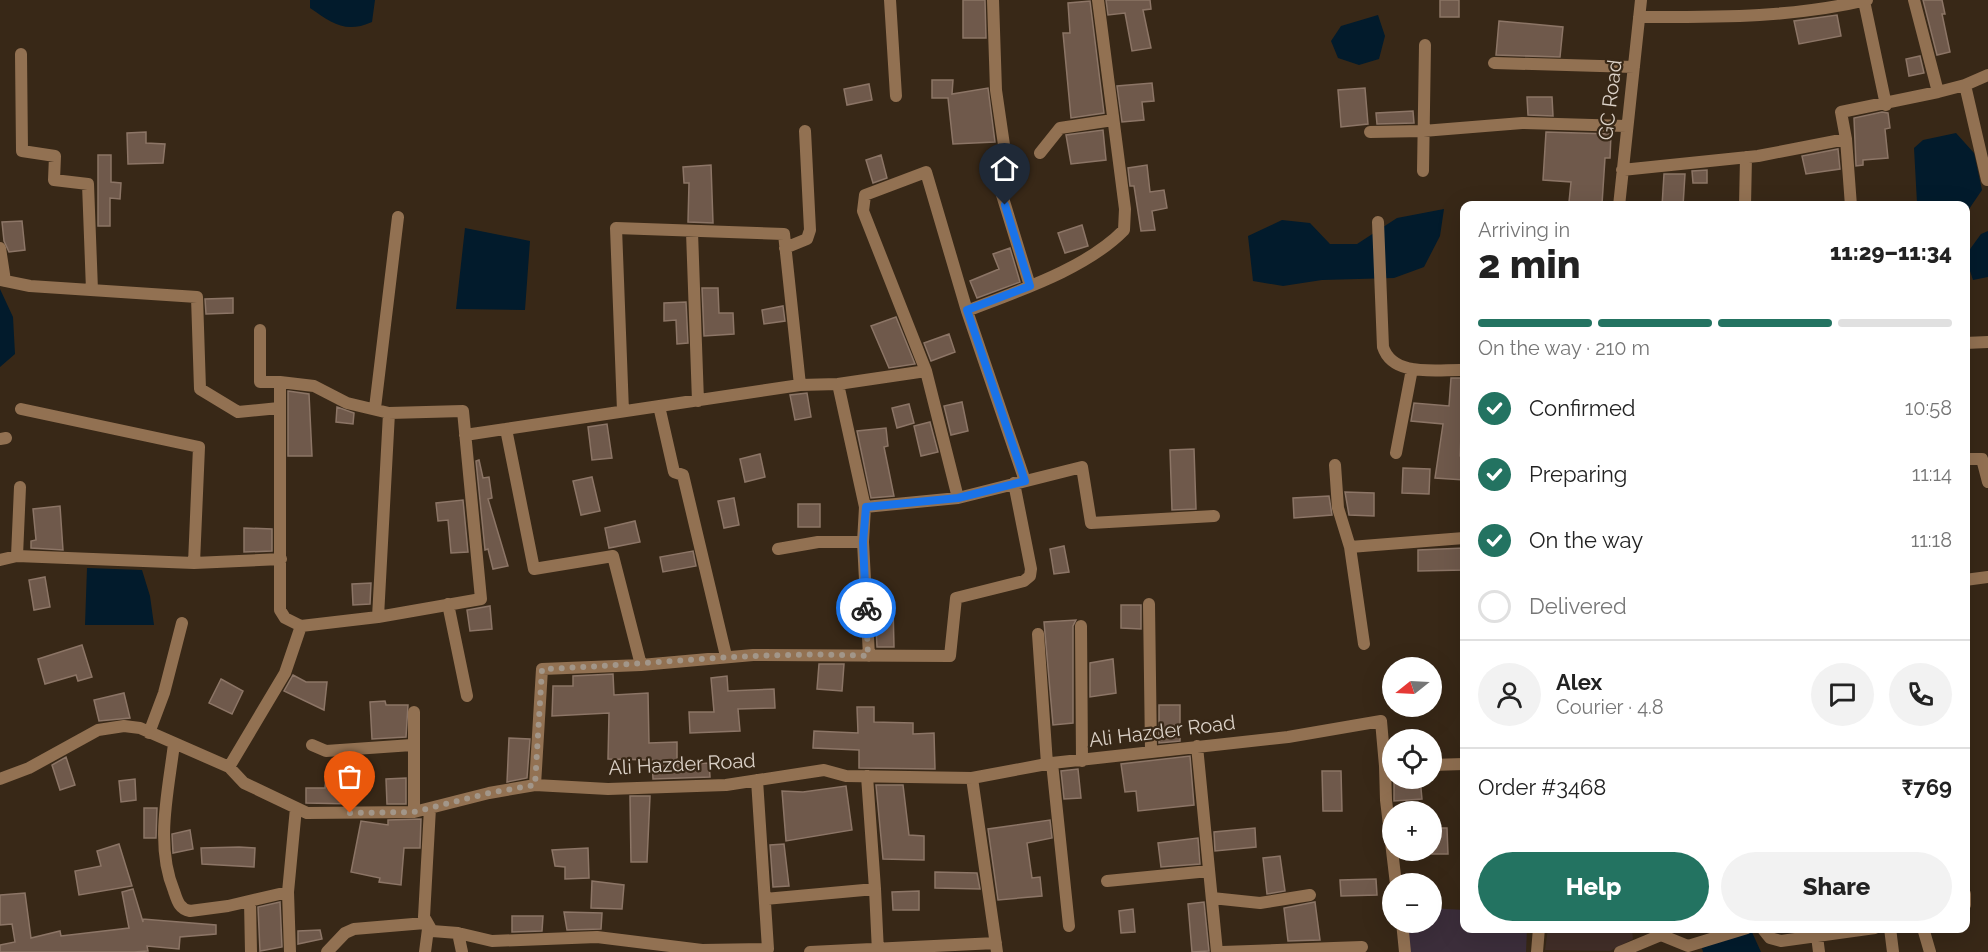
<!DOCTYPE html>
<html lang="en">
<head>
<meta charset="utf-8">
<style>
	body { margin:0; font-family:Raleway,sans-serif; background:#f2f2f2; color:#222; height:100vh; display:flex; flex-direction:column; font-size:22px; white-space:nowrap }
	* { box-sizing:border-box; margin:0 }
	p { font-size:20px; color:#767676 }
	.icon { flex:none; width:33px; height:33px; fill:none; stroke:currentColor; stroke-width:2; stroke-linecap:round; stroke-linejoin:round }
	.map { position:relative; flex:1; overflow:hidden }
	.sheet { position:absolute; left:1460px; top:201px; width:510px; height:732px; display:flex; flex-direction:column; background:#fff; border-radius:12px; box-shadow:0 6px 24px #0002 }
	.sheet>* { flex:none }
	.needle { width:39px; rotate:252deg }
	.tools { position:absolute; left:1382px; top:657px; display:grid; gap:12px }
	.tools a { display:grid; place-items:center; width:60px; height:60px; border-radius:50%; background:#fff; box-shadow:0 6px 24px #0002; font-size:30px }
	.pin { position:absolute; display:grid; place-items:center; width:51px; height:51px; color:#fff; margin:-62px -26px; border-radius:50% 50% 50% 0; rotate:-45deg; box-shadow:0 0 6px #0007 }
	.pin .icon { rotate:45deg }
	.courier { position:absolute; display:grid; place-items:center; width:60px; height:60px; margin:-30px; border:4px solid #1a73e8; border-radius:50%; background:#fff; color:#222; box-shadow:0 2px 8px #0007 }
	.overview em { font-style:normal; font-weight:800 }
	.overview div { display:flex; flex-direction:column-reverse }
	.overview { display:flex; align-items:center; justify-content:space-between; height:102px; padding:0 18px }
	h1 { font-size:39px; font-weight:800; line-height:45px }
	.bar { display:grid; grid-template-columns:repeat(4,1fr); gap:9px 6px; align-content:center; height:72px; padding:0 18px }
	.bar i { height:8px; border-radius:4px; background:#e0e0e0 }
	.bar .on { background:#237361 }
	.bar p { grid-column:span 4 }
	.line { display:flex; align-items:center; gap:15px; padding:0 18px; border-top:2px solid #e0e0e0 }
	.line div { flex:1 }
	.round { display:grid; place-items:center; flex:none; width:63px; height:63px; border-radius:32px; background:#f2f2f2 }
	ol { padding:0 18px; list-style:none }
	li { display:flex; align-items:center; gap:18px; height:66px }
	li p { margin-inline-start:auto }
	li .icon { padding:6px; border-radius:50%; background:#237361; color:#fff; stroke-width:4 }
	li:last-child { color:#767676 }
	li i { width:33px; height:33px; border:3px solid #e0e0e0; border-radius:50% }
	.button { display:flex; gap:12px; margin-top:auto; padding:12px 18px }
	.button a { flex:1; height:69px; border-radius:36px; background:#237361; color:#fff; font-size:24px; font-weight:800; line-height:69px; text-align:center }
	.button a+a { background:#f2f2f2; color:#222 }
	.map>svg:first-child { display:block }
	.commercial { fill:#3c2e3b }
	.industrial { fill:#412e28 }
	.water { fill:#021b2c }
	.building { fill:#6f594b; stroke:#8c7566; stroke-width:1.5 }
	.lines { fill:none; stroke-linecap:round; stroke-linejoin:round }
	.minor { stroke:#927152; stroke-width:12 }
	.done { stroke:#a29689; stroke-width:6; stroke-dasharray:0 10.8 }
	.route { stroke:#1a73e8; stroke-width:8 }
	.labels { text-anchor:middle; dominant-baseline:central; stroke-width:4.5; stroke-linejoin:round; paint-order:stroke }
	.street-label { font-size:20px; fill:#dbd1c7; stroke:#382817 }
</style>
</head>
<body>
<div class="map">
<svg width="1988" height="952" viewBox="0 0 1988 952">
	<rect width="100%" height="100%" fill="#382817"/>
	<path class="commercial" d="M1431,908L1464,910V928L1527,929L1526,952H1409L1407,923L1431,922Z"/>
	<path class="industrial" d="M1548,929H1632L1633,939L1610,951L1545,950Z"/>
	<path class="water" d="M310,0H375L372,22C345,34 332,23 310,8Z
		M1378,15L1385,36L1379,59L1359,65L1338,58L1331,41L1341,26Z
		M1956,133L1974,153L1982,190L1965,215V206L1922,205L1917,203L1914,148L1923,140Z
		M1444,209L1440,236L1424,267L1394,278L1322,280L1283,286L1253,281L1248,236L1282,220L1310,223L1330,244H1357L1397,218Z
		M465,228L530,241L525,310L456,309Z
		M1988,231V277L1973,280L1965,256L1981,234Z
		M0,289L13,317L15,354L0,367Z
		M87,568L142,570L150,596L154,625H85Z
		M1751,930L1761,952H1703L1702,948Z"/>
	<path class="building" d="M963,0H985L986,38H963Z
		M1106,0H1150L1151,9L1143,10L1151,48L1132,51L1125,13L1108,15Z
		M1440,0H1459V17H1440Z
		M1923,0H1942L1945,14H1942L1950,52L1937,55Z
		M1090,1L1104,113L1071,118L1063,33H1070L1068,3Z
		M1837,15L1841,36L1799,44L1794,21Z
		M1499,21L1563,27L1560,57L1496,55Z
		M1920,56L1924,73L1909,76L1906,59Z
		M932,80H953L952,94L988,88L995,142L953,144L948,98H932Z
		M1152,83L1154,101L1142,102L1144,120L1122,122L1117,86Z
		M869,84L872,100L847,105L844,89Z
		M1365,88L1368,124L1341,127L1338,90Z
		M1527,97H1552L1553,116L1528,115Z
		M1413,111L1414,123L1377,124L1376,113Z
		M1882,112L1888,113L1890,128L1885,129L1888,158L1863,160V165L1856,166L1854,118Z
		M1103,130L1106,160L1071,164L1066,135Z
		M146,132V143L165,144L163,163L128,164L127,133Z
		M1546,132L1611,134L1610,158H1605L1602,204L1569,202L1571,182L1543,180Z
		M1838,149L1840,169L1806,174L1802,156Z
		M98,155H111V182L121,183L120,199L110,198V226H98Z
		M881,155L887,178L873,183L866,160Z
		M711,165L713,223L688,222L689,183H684L683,167Z
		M1147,165L1150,192L1164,190L1167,208L1152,211L1155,230L1141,231L1134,186H1130L1128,168Z
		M1707,170V183H1693L1692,171Z
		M1664,174H1685L1683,206H1662Z
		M22,221L25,250L9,252L4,241L2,222Z
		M1082,225L1088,246L1065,253L1058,233Z
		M1010,248L1020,282L977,298L970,281L999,269L993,254Z
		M702,288H718L719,313H733L734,334L704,336Z
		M233,298V313L206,314L205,299Z
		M686,302L688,343L677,344L676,320L664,321V303Z
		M783,306L785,321L764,324L762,310Z
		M896,317L915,364L889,368L871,326Z
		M949,334L955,352L931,361L924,343Z
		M1451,378H1464L1460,456L1464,457V480L1435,478L1443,424L1411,421L1414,403L1449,406Z
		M288,391L309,394L312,456H288Z
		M807,393L811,417L795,420L790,395Z
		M962,402L968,431L951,435L944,406Z
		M909,404L914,423L897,428L892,408Z
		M337,407L354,413L353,424L336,422Z
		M930,422L938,452L921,456L914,426Z
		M607,424L612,458L592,460L588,427Z
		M886,428L888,446L884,447L894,496L871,498L857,431Z
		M1194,449L1196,509L1172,510L1170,450Z
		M760,454L765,477L745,482L740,459Z
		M479,460L483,478L489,477L492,498L488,499L508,566L493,569L488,549L485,550L476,461Z
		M1403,468L1430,469L1429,494L1402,493Z
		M592,477L600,511L581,515L573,481Z
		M1345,492L1374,493V516L1349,515Z
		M1329,496L1332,515L1294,518L1293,498Z
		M734,498L739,525L724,528L718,501Z
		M463,500L468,552L451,553L448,520L438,521L436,503Z
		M798,504H820V527H798Z
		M60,506L63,550L31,548V541L36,540L33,509Z
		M635,521L640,542L609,548L605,528Z
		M244,528L272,529V551L244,552Z
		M1064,546L1069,572L1054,574L1050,549Z
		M1464,548V570L1418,571V550Z
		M693,551L696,566L663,572L660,557Z
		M45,577L50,607L34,610L29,580Z
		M371,583L370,604L353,605L352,584Z
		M1121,605H1141V629L1121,628Z
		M490,606L492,629L470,631L467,610Z
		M875,606H893L894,647H877Z
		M1076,620L1073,626V723L1053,725L1044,622Z
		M82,645L92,677L78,681L76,675L45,684L38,659Z
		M1113,659L1116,693L1090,697V663Z
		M819,664H844L842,691L817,689Z
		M613,674L614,695L648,693L649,743L677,742V765L709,763L710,777L653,779L652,760L608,759L609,713L552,716L553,686H573V676Z
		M293,675L306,682H327L324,710L284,691Z
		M727,676L728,691L774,689L775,708L738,709L740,731L690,733L689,712H714L711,678Z
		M221,679L243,691L232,714L209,703Z
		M124,693L130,718L99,721L94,700Z
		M385,701L386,705H408L406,737L372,739L370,702Z
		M1159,705H1180V741L1159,743Z
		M857,707H874V722L913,723V734L934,733L935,769L859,768V750L813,748L814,731L858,733Z
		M509,738L530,739L527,778L507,782Z
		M1190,756L1194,805L1138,811L1136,791L1125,792L1121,764Z
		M66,757L75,785L60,790L52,765Z
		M1078,769L1081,798L1064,799L1061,771Z
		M1322,771H1341L1342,811H1323Z
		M326,777H355V804L306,803V788H325Z
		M406,778V804H387L386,779Z
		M1394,778H1420L1422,799L1394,801Z
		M135,779L136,800L121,802L119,781Z
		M876,785H903L909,835L924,836V860L883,859Z
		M846,786L852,830L786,841L782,791L803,792Z
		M630,796H650L647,862H631Z
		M144,808H157L156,838H144Z
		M421,819L420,848H404L401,885L379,882L380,878L351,872L361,821L388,825V820Z
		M1050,820L1052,838L1027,843L1032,878L1040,877L1042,896L998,900L988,829Z
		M1255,828L1256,847L1215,851L1214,832Z
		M1431,828H1447L1448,854H1431Z
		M190,830L193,849L173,853L172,834Z
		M1198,838L1200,864L1161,867L1158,843Z
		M119,844L132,886L79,895L75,871L101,866L97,851Z
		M784,844L789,886L773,887L770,845Z
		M239,847L255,848L254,867L202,864L201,848Z
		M588,848L589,878L565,879V867L555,866L552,850Z
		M1280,856L1285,891L1267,894L1263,858Z
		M935,872L977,873L980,889L935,888Z
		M1376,879L1377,895L1341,896L1340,880Z
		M592,881L624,885L622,909L591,908Z
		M133,889L143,922V919L216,925V934L180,937L179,949L147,946L148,951L134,952H0V945L15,942L12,924L0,925V895L25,893L31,938L60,931L61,936L129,928L122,892Z
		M919,891V910H893L892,892Z
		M280,902L282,947L260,951L258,907Z
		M1204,902L1209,951L1192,952L1188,904Z
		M1315,902L1320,940L1288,941L1284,908Z
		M1133,909L1135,932L1121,933L1119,911Z
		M564,912L602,913L601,929L567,930Z
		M512,916H543L542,931L512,932Z
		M320,930L322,939L298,944V931Z"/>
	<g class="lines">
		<path class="minor" d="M890,0L896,96
			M993,0L996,90L1004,145L999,185L1030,286
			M1914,0L1938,92L1965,85
			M1864,1L1886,105
			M1639,17C1716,17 1792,18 1867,0
			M21,54L22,151L55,156L54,180L88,184L92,290
			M1494,63L1634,67
			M1370,132L1423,131L1522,123L1626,126
			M1040,153L1060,128L1113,120
			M1622,170L1758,156L1846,139
			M1423,171L1425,45
			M1987,180L1965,85L1988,75
			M1619,206L1641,0
			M1745,206L1746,157
			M1851,206L1846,139L1841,112L1938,92
			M1378,222L1383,347C1393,378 1438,369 1464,370
			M692,232L698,401
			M0,248L5,281
			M785,248L807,239L810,230L805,131
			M0,280L30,286L197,297L200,389L238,412L279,408
			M967,311C1018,291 1086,269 1124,230L1125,209L1098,0
			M260,330V382H280
			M1965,343L1988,342
			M659,406L674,472L683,475L726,656
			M375,408L398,217
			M21,409L199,447L194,563
			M623,411L616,228L784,234L800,385
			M506,429L534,569L613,556L641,665
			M465,435L800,385L838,384
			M0,439L6,438
			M1396,453L1412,369
			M1965,459H1982L1988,482
			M1335,465L1338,508L1350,547L1364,644
			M958,498L926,371L863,211L865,195L926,172L967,311L1025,481
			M865,507L958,498L1082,467L1091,523L1214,516
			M1350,547L1464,538
			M778,549L818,542H863
			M17,556L20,487
			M0,560L17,556L194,563L281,559
			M1965,580L1988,577
			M448,604L467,696
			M1149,604L1151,751
			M378,617L389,413
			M1081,626L1082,761
			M1038,634L1047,764
			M869,656L863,542L865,507L838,384L926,371
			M414,712V812
			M149,733L164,693L182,623
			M174,744C168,793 155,845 174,891C177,900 179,909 190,911L228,906L288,892
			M312,745L326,751L412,745
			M1197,746L1217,952
			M1052,763L1069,926
			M1431,765L1464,764
			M1385,766L1386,800L1396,884
			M229,767L285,673L301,626L285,618L280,610V382L314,386L347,403L389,413L463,411L481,599L378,617L301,626
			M867,776L875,889
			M972,778L997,952
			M0,779L29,768L98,730L124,726L140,728L229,767L244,783L307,813L414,812L489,793L535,785L608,789L726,785L824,770L846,776L972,778L1052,763L1288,737L1381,721L1385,766H1392
			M535,785L542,669L641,665L753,655L950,656L956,598L1024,581L1030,576L1031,569L1014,483
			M430,808L424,917L432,931L458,933L462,952
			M1107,881L1209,871
			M1965,894V905
			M1212,898L1260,903L1310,895
			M765,899L875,889L878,952
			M250,901L251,952
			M1402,922L1405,952
			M1762,928L1770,938L1781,941L1875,928
			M1890,928L1893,952
			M1923,928L1930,952
			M458,933L492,941L597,937L702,950L768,949L757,780
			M1817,936L1819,952
			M290,952L288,892L296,808
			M327,952L345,933L354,929L425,923
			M425,952L428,929
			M810,952L996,943
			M1222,952L1362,947
			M1537,952L1539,928
			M1620,952L1661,935L1688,946L1747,928"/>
	</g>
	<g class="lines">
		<path class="done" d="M350,813L414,812L489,793L535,785L542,669C651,665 759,650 868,656L866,608"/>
		<path class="route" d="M866,608L863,542L866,507L958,498L1025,481L967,310L1030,286L1005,205"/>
	</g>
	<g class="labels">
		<g class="street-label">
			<text transform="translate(1610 100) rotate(-83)">GC Road</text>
			<text transform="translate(1162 731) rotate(-7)">Ali Hazder Road</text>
			<text transform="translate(682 764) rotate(-3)">Ali Hazder Road</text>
		</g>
	</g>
</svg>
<div class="tools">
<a><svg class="needle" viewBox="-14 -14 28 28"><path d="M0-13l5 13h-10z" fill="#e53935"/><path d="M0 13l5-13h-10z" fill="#767676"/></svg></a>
<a><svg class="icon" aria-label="locate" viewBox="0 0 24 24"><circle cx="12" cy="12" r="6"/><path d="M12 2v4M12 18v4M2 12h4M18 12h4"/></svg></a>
<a>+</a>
<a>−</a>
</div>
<div class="pin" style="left:350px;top:813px;background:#ea580c"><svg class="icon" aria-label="bag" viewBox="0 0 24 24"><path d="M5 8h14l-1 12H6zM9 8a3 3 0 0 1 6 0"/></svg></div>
<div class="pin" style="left:1005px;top:205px;background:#1f2937"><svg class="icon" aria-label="home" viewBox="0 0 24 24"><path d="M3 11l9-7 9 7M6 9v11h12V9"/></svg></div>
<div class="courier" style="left:866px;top:608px"><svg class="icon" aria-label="bike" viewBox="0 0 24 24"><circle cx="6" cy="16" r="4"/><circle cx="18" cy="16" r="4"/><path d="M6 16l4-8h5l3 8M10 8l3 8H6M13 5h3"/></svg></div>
<section class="sheet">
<div class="overview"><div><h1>2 min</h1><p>Arriving in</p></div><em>11:29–11:34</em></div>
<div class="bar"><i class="on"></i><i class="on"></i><i class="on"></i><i></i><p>On the way · 210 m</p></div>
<ol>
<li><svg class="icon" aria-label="check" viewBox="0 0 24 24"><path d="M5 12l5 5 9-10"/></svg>Confirmed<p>10:58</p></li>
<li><svg class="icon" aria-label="check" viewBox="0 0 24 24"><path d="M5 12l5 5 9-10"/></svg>Preparing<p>11:14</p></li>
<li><svg class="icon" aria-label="check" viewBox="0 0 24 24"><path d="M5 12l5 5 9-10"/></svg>On the way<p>11:18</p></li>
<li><i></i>Delivered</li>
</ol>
<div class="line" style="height:108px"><a class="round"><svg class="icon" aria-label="person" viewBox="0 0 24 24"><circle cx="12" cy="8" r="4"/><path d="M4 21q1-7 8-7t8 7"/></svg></a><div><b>Alex</b><p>Courier · 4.8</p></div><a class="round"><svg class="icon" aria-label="chat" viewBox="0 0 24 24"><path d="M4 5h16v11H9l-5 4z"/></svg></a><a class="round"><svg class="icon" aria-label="phone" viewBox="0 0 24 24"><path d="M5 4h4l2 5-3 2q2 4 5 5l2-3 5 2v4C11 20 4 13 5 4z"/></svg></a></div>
<div class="line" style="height:78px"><div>Order #3468</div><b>₹769</b></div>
<div class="button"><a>Help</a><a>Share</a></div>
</section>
</div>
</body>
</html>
